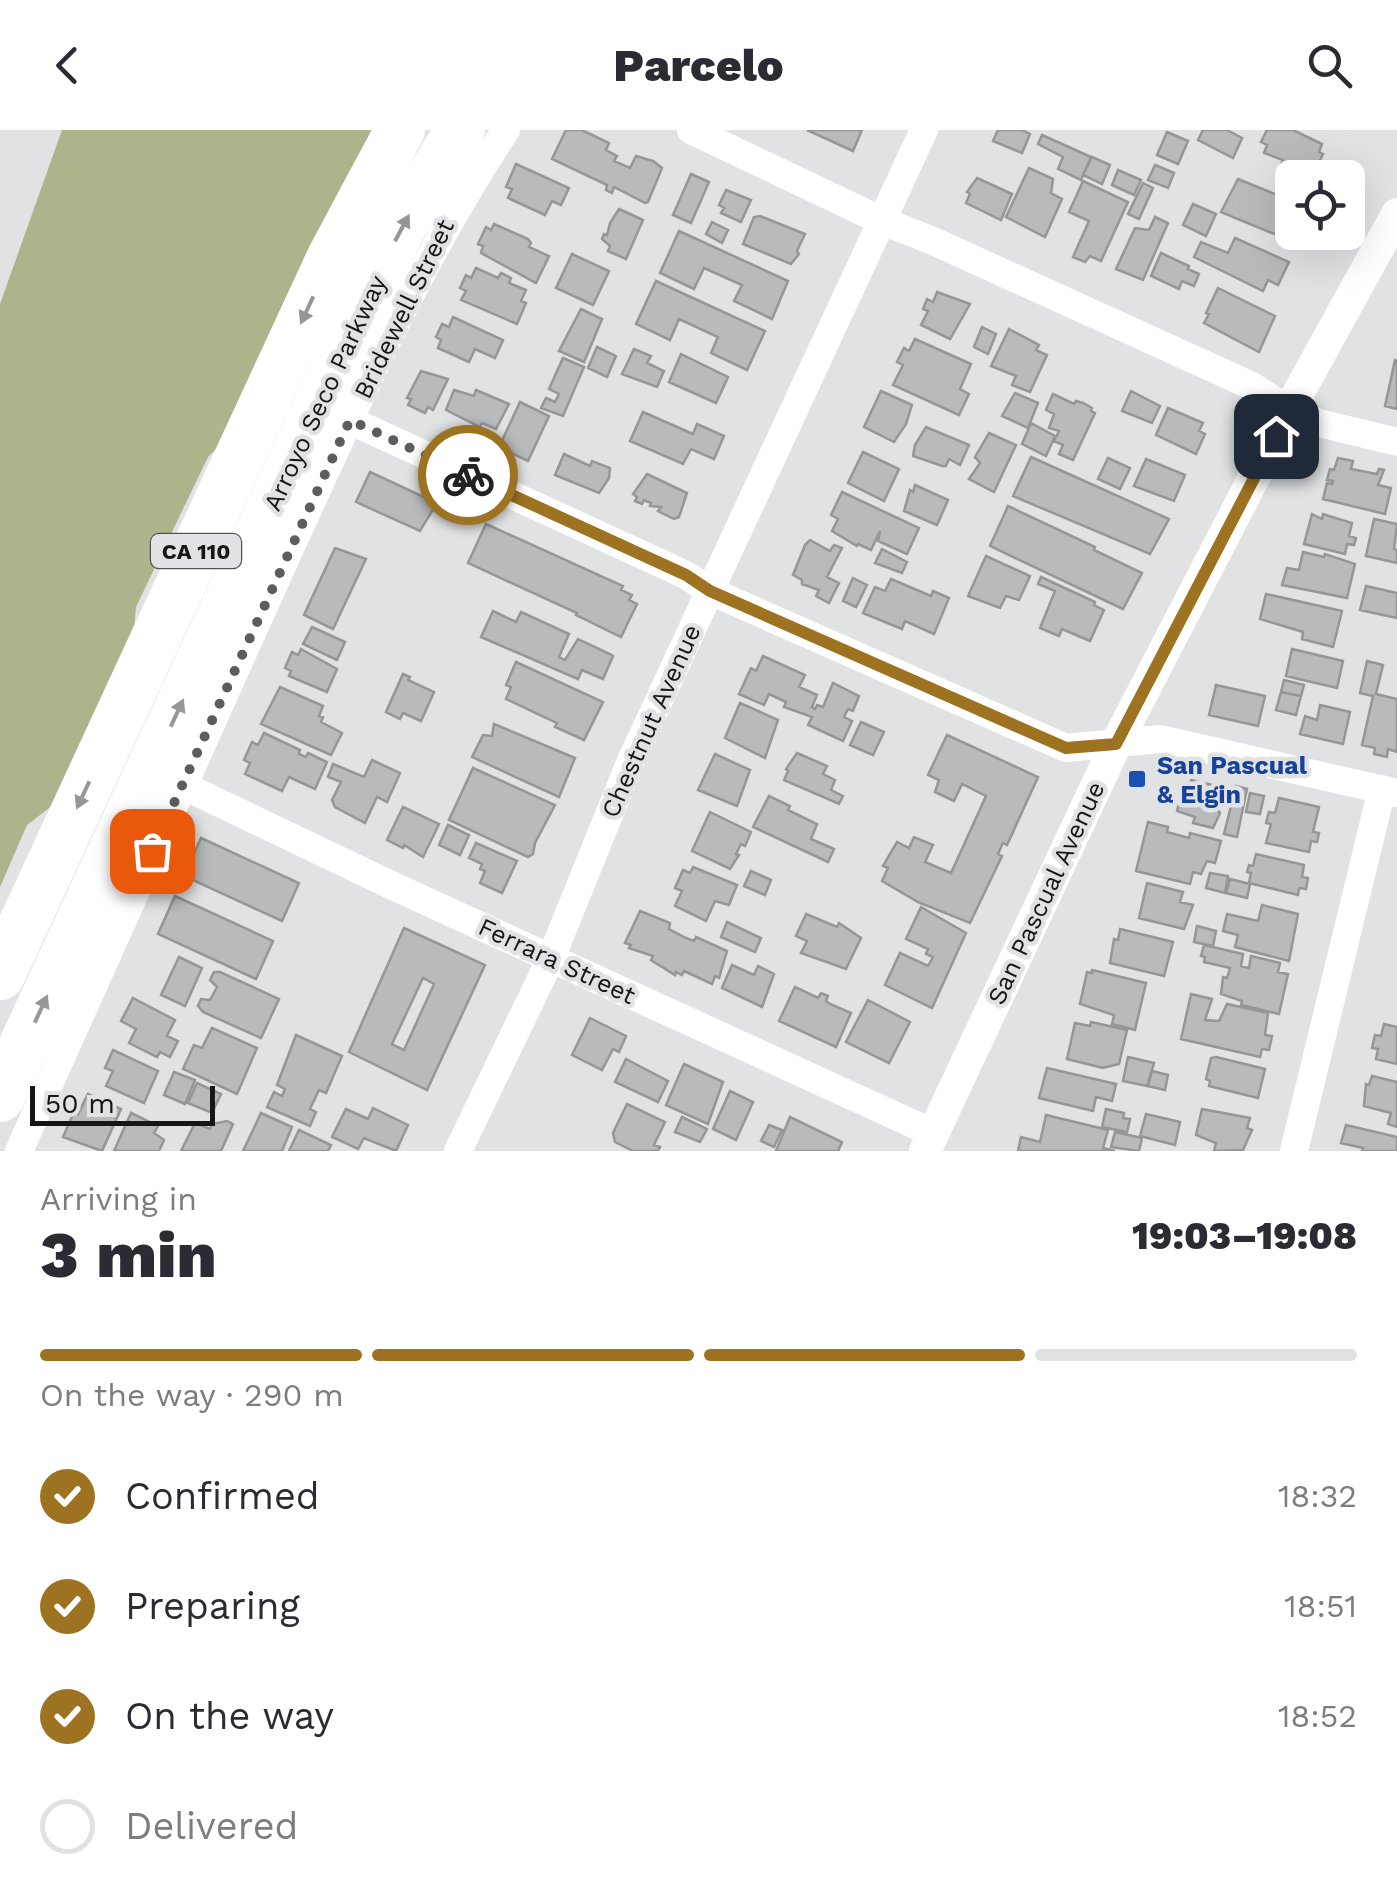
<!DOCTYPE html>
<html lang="en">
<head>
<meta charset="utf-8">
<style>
	body { margin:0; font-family:"Work Sans",sans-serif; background:#f7f7f7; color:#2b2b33; height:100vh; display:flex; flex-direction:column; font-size:38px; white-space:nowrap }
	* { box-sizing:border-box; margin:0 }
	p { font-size:32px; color:#7c7c81 }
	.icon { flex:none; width:55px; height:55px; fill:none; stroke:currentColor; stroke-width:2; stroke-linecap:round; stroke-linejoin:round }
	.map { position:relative; height:1021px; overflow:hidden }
	.sheet { display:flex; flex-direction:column; background:#fff; flex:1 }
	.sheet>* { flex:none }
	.controls { position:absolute; left:1275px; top:30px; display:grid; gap:20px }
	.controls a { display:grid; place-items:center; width:90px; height:90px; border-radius:15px; background:#fff; box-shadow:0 10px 40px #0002; font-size:50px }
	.scale { position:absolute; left:30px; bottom:25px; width:185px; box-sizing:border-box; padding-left:10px; border:5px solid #151617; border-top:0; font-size:28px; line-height:35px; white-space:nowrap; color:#151617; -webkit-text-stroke:8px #e0e2e4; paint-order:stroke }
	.pin { position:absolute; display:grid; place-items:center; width:85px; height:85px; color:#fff; margin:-42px; border-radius:20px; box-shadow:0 5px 15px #0006 }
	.courier { position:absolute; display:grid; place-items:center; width:100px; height:100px; margin:-50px; border:8px solid #9d7221; border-radius:50%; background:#fff; color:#222; box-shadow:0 2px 12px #0007 }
	.summary em { font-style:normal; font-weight:800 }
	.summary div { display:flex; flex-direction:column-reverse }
	.summary { display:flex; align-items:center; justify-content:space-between; height:170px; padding:0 40px }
	h1 { font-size:65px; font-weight:800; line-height:75px }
	.bar { display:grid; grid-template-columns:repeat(4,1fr); gap:15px 10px; align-content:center; height:120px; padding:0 40px }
	.bar i { height:12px; border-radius:8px; background:#e1e1e2 }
	.bar .current { background:#9d7221 }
	.bar p { grid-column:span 4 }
	ol { padding:0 40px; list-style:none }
	li { display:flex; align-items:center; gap:30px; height:110px }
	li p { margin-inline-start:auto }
	li .icon { padding:10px; border-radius:50%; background:#9d7221; color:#fff; stroke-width:4 }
	li:last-child { color:#7c7c81 }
	li i { width:55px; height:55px; border:5px solid #e1e1e2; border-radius:50% }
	header { display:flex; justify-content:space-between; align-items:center; height:130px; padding:0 40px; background:#fff; font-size:45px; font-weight:800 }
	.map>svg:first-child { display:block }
	.green { fill:#adb48b }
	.building { fill:#b8babc; stroke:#949698; stroke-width:2.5; fill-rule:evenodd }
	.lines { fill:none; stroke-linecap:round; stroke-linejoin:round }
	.minor { stroke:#fff; stroke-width:28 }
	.tertiary { stroke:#fff; stroke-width:32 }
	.motorway { stroke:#fff; stroke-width:50 }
	.oneway { fill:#969697 }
	.done { stroke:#5c5d5f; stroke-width:10; stroke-dasharray:0 18 }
	.route { stroke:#9d7221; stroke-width:12 }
	.transit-dot { fill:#1a4fb4; stroke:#e0e2e4; stroke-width:4 }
	.labels { text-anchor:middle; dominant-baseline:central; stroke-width:9; stroke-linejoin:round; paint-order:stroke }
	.shield { fill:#e0e2e4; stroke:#525354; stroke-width:2.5 }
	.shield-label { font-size:22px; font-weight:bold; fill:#151617 }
	.street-label { font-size:25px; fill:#151617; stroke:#e0e2e4 }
	.transit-label { font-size:25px; font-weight:bold; fill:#164399; stroke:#e0e2e4; text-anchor:start }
</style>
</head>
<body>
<header><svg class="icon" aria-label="back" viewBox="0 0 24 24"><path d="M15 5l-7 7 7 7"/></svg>Parcelo<svg class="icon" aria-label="search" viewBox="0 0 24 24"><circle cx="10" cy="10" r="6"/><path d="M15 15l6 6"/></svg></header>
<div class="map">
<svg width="1397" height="1021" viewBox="0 0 1397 1021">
	<rect width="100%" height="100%" fill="#e0e2e4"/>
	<path class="green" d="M62,0H374C314,96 273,206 226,309L208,327L136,477L134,500L53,675L27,695L0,757V174Z"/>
	<path class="building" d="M566,0H582L609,13L606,20L617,26L614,31L630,38L636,26L653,31L662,38L648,72L645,73L614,57L612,63L606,60L607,55L552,29Z
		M807,0H862L853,21Z
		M998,0H1022L1030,4L1022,23L993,11Z
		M1203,0H1227L1242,8L1233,28L1198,10Z
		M1267,0H1293L1322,14L1319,22L1323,24L1311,48H1297L1279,39L1283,30L1264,23L1267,15L1261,12Z
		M1167,2L1188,11L1178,34L1157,25Z
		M1042,5L1091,27L1081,50L1058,39L1063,27L1038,14Z
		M1092,27L1110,35L1102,54L1083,45Z
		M516,34L569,58L561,75L552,71L545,85L508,68L512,59L506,57Z
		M1155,35L1174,43L1168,58L1148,50Z
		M1029,38L1053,49L1051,63L1062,69L1045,107L1006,87Z
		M1118,40L1141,50L1134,65L1112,55Z
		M691,44L709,52L691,93L673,85Z
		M977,48L1012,64L1001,90L966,73L970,64L967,62Z
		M1238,49L1292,71V90L1284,108L1221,82Z
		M1083,51L1128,72L1101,131L1090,126L1085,132L1073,127L1089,91L1069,82Z
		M1143,53L1153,58L1139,89L1128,84Z
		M726,60L751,70L741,92L721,83L724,78L719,75Z
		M1193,74L1216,84L1206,106L1183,95Z
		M619,79L643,90L626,129L608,121L610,116L602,109L604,104L607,105L610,93Z
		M760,86L805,104L797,121L799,124L791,134L743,114L754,87Z
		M1155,87L1168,93L1143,150L1116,139L1135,98L1149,100Z
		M712,92L728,100L722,113L706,104Z
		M494,94L528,109L531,113L529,117L549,126L536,153L481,123L483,116L478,114L486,97L491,100Z
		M679,101L788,151L772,189L734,171L742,155L704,138L694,159L660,143Z
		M1235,108L1289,132L1278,155L1268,150L1263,161L1194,127L1201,112L1228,123Z
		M1161,123L1189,136L1188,139L1199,144L1194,156L1182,151L1179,159L1151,146Z
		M572,124L609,141L593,175L556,158Z
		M476,138L498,148L501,143L511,148L509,153L526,160L521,171L526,173L517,194L461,170L466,161L460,158L466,145L471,148Z
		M656,151L765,201L747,240L711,223L718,207L679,189L670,210L636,194Z
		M1218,158L1275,186L1259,222L1204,193L1209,184L1206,183Z
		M937,162L970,174L950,209L921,195L928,181L923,179L927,169L933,172Z
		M581,179L602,189L584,232L559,221Z
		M453,187L503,210L495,228L475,219L469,232L438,218L441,210L436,207L442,194L449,197Z
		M982,197L996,204L988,224L974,217Z
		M1009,199L1039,215L1036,220L1047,225L1030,262L1012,255L1016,246L991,236Z
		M915,209L971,234L960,259L969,264L959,285L893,255L903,235L897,232L904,218L909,221Z
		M597,217L616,226L607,247L588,238Z
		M634,219L651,226L647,233L664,241L657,257L622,244Z
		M681,224L728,247L716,273L669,252Z
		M563,228L584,237L563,286L541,278L546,268L555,272L559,264L549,259Z
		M1395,230L1397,231V279L1385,276Z
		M421,241L448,249L433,280L428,277L425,283L408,275L411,269L407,268Z
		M454,260L474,266L476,260L509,274L496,299L482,293L480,297L446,280Z
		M881,261L912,275L906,294L894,312L864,297Z
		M1131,261L1160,276L1152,293L1122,281Z
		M1015,263L1038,273L1028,298L1002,286Z
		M1053,264L1074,274L1076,271L1083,273L1092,278L1091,281L1095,283L1073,330L1059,324L1063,315L1054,311L1059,301L1049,298L1054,284L1046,280Z
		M520,272L549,286L528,331L499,317Z
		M1168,278L1203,293L1199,301L1205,304L1196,324L1156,305Z
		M643,282L693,304L697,294L724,306L714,329L691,319L683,334L630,311Z
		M1031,293L1055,306L1046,326L1022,314Z
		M926,297L969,315L960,335L949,329L946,336H942L913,326L915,315Z
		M989,303L1016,315L994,362L969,349L980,333L975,327Z
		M863,322L899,339L884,371L848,353Z
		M564,324L590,336L592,331L610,338L609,348L599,363L555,345Z
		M1031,327L1169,389L1150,424L1013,366Z
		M1108,328L1130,338L1120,359L1098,349Z
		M1338,328L1353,331L1351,339L1377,344L1379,339L1384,340L1378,355L1391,358L1385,384L1323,369L1327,353L1332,354L1333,351L1327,350L1330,339L1334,340Z
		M1146,329L1185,345L1174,371L1134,356Z
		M370,342L437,373L420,401L356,372Z
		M647,344L687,363L679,387L674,389L658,381L661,377L650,376L651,373L644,370L642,374L635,371L637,367L633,364Z
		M915,355L948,370L937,395L904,381L910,360L913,362Z
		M842,362L919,398L907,424L878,411L880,401L871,420L858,414L857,416L832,401L838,389L831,385Z
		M1008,376L1095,417L1094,420L1142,443L1123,479L990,416Z
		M1312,384L1322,389L1323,384L1352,393L1349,406L1356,408L1354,415L1347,414L1345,424L1304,414Z
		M1374,389L1397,394L1394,419L1397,420V433L1366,426Z
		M486,394L623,456L621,460L632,465L629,470L637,474L621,507L576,485L577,483L468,433Z
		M810,410L830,421L834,415L842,418L827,447L839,453L829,473L816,466L819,460L802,454V450L793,445L805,415Z
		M335,418L366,429L333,499L304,485Z
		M882,419L907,432L902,443L875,433Z
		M1303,422L1324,427L1325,424L1355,434L1347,468L1282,455L1287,438L1299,440Z
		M986,426L1030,446L1019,470L1006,466L1000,478L968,466Z
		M1041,447L1095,472L1094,475L1104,480L1090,511L1062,499L1059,506L1040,498L1055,461L1038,454Z
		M853,448L867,455L856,477L843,471Z
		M891,449L931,466L933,461L949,468L934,504L905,491L902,499L863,483L875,457L885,461Z
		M1366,456L1397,463V488L1360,480Z
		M1266,464L1342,481L1333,517L1302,509L1303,502L1260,489Z
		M493,481L516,492L521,482L569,504L559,527L565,530L578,509L610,524L613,526L603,549L582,540L578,549L481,507Z
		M312,497L345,512L337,530L303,514Z
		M301,519L337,539L327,562L289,546L291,541L285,538L292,522L298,525Z
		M1292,519L1343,531L1337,558L1286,546Z
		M763,526L805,545L799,557L817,565L812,577L815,579L817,575L823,577L833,553L859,566L853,581L848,579L844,587L852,591L843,611L808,595L812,587L784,577L786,572L769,564L764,575L739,564L751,538L756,541Z
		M1367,531L1383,535L1376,564L1397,569V622L1388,619L1387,627L1374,624L1375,618L1362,615L1373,566L1360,563Z
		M516,532L603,572L584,610L555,597L557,593L506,569L511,557L506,555Z
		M403,544L410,547L408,550L434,562L421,591L403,583L400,589L386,582Z
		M1284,550L1304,555L1301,566L1281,562Z
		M1216,555L1265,566L1258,596L1209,585Z
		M280,557L323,576L319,586L323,587L321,592L342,603L331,625L261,594Z
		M1281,562L1301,566L1296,585L1276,580Z
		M740,573L778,590L765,628L725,608Z
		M1320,575L1350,582L1343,614L1300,604L1305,586L1317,590Z
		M861,592L884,602L873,625L850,615Z
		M494,594L575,628L559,667L472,627L483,605L492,606Z
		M264,603L300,620L299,624L306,627L308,623L327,632L315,659L289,647L282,661L245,644L250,633L244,630L252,612L258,615Z
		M947,605L1038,647L1007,715L1003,713L998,724L1002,726L970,793L918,772L882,751L888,738L883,736L897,712L909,718L914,707L933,715L925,732L951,743L986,666L962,654L954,671L935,662L939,650L928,645Z
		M797,623L827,636L823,644L835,650L831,660L843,666L839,674L784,650L788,641L786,639Z
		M715,624L750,640L737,676L698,660Z
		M372,630L400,643L387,672L377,667L365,693L335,677L332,670L341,652L328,647L333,634L364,647Z
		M473,638L555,675L535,713L533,724L528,727L449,690Z
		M1191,650L1221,657L1216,677L1220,683L1213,698L1193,693L1195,687L1177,681L1182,662L1187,663Z
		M1236,656L1247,659L1237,707L1224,704Z
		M1250,663L1264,666L1260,684L1246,682Z
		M769,666L790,676L788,680L817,694L811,709L834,719L828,732L753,697Z
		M1279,668L1319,677L1313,702L1319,703L1317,712L1311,711L1309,722L1266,713L1271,694L1266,693L1269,682L1275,683Z
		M403,677L439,694L423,727L404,715L403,718L387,710Z
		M710,682L751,702L745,716L741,714L736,724L739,725L730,739L692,721Z
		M1148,692L1168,697L1167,702L1189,708L1190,703L1221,711L1215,733L1207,731L1201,744L1193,742L1190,754L1136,741Z
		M448,695L469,705L460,725L439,715Z
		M201,708L299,753L282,791L184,746Z
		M476,713L517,731L502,763L480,753L485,741L480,739L482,734L469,728Z
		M1256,724L1304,735L1302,747L1308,748L1306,759L1299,758L1298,765L1249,753L1251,743L1247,742L1249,735L1253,736Z
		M693,737L737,755L729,775L715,771L706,791L675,776L682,761L675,758L683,740L690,743Z
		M751,741L771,750L765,765L744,756Z
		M1210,743L1228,746L1225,763L1206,758Z
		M1230,749L1250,754L1247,768L1226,763Z
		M1147,753L1183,762L1180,772L1193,775L1184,799L1139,788Z
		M175,766L273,811L256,849L158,804Z
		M1262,775L1298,784L1289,831L1235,817L1238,805L1223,801L1227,784L1258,791Z
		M921,777L966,803L932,878L885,855L900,823L928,836L933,827L926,824L928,819L906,809Z
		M640,781L670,793L669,799L686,808L694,811L696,807L727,821L719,848L715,846L712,854L684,841L682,845L676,842L675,845L651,830L653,826L629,818L631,815L625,813Z
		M806,784L837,797L839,793L861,808L846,839L801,823L807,811L796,806Z
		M727,792L761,808L755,822L721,807Z
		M1197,796L1216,801L1213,816L1194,812Z
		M404,798L485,835L427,960L349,922ZM423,848L434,854L404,920L392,914Z
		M1120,799L1173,812L1164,846L1110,833L1114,809L1118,810Z
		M1204,815L1243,824L1241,836L1249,838L1251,826L1280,833L1278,842L1288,844L1279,884L1241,875L1242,871L1221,864L1223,847L1227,848L1230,838L1204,832L1205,827L1201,826Z
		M179,827L202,838L185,876L161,865Z
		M732,835L754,845L758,836L774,844L762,877L722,858Z
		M1092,840L1146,853L1135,900L1112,894L1114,885L1080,874L1087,842L1092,843Z
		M214,842H220L279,869L261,908L203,882L198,876L201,869L210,870L217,857L210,850Z
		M795,857L818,868L821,863L828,866L826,871L830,874L851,883L836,917L779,891Z
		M1191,864L1212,869L1205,890L1219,891L1227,874L1268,883L1265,905L1272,906L1269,920L1262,919L1260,927L1181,909Z
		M133,868L175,890L167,906L178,911L170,927L160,922L157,927L129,913L136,899L121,891Z
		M868,870L910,892L889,933L846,912Z
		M590,888L626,906L619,922L613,919L602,940L572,925Z
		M1091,892L1127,900L1119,934L1103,938L1067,929L1075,893L1090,896Z
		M1384,894L1397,897V934L1376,929L1378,919L1372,918L1375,905L1381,906Z
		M212,898L257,918L237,964L183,939L194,915L202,918Z
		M296,905L342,926L326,963L319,960L310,979L316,982L310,996L267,977L274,962L282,966L285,959L277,955Z
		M113,920L158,941L144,973L106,956L113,941L105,938Z
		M1128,927L1154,933L1147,956L1123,951Z
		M1216,927L1265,939L1258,968L1209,956L1210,951L1206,949L1211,928Z
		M626,929L668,951L658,972L615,952Z
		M684,934L723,952L708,994L666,975Z
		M1047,938L1116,954L1112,971L1096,967L1093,981L1039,968Z
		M1152,941L1168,945L1165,960L1148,956Z
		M174,942L195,950L185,974L164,965Z
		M1372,946L1397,952V997L1388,994L1391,983L1364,976L1366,954L1369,955Z
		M197,953L221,964L212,983L188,973Z
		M730,961L753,972L736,1010L713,999Z
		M88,964L121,979L102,1021L63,1007L74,982L78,984Z
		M627,974L665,992L654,1015L660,1017L658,1021H633L615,1012L613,1003Z
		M373,978L408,995L396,1021L364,1008L358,1019L332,1007L346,979L368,989Z
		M1106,979L1124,983L1123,988L1130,989L1127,1002L1102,997Z
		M1202,979L1250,988L1247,998L1252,1000L1243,1020L1214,1021L1216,1013L1196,1005Z
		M131,983L158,996L154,1003L164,1010L159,1021H114Z
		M261,983L292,997L282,1021H243Z
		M1146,984L1180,992L1175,1015L1140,1006Z
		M1046,985L1108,1000L1103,1018L1115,1021H1018L1021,1007L1040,1012Z
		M682,987L707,999L700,1012L675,1002Z
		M790,987L842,1012L838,1021H776Z
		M227,991L233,994L221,1021H181L195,993L210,999L212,994Z
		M769,995L782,1000L774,1017L761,1011Z
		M1346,995L1397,1007V1021H1362L1363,1018L1341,1013Z
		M299,1000L331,1015L328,1021H289Z
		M1115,1002L1142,1008L1139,1021L1111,1017Z"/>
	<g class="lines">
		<path class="minor" d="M691,0L880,90L933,111L1252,256L1289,280L1319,293L1397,312
			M349,290L686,445L710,461L1066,618L1160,609L1397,663
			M182,655L393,756L933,1003
			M19,1021C108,822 197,623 287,425C354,280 417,134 506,0
			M458,1021L551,828L630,633L924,0
			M1294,1021L1382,659"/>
		<path class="tertiary" d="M925,1021L1116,614L1289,280L1397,84"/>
		<path class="motorway" d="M0,845L332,127L400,0
			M0,967L399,101L460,0"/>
	</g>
	<defs><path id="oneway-solid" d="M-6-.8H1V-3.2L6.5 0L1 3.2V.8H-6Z" transform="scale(2.5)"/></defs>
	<g class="oneway">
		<use href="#oneway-solid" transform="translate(402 98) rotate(-62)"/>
		<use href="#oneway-solid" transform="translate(307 180) rotate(115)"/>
		<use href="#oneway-solid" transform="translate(177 583) rotate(-65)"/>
		<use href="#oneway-solid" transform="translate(83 665) rotate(115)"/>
		<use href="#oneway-solid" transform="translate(41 879) rotate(-65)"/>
	</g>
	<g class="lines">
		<path class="done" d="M152,721L350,290L468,345"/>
		<path class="route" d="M468,345L686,445L710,461L1066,618L1116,614L1276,306"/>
	</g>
	<rect class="transit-dot" x="1127" y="639" width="20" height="20" rx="5"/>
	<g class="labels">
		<rect class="shield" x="151" y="404" width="90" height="34" rx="8"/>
		<g class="shield-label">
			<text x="196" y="421">CA 110</text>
		</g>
		<g class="street-label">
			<text transform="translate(404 179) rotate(-64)">Bridewell Street</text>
			<text transform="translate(325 263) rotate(-65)">Arroyo Seco Parkway</text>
			<text transform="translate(651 591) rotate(-66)">Chestnut Avenue</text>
			<text transform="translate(1046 763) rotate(-65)">San Pascual Avenue</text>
			<text transform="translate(557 831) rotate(25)">Ferrara Street</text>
		</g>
		<g class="transit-label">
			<text x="1157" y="635">San Pascual<tspan x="1157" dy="29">&amp; Elgin</tspan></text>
		</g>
	</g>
</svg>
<div class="controls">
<a><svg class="icon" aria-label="locate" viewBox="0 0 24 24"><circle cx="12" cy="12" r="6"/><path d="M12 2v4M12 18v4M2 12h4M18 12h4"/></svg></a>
</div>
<div class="scale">50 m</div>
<div class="pin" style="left:152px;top:721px;background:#ea580c"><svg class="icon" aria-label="bag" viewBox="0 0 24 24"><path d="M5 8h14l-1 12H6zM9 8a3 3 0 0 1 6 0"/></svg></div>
<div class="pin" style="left:1276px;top:306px;background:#1f2937"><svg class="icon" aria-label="home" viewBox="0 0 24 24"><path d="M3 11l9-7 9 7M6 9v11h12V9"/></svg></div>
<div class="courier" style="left:468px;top:345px"><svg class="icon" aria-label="bike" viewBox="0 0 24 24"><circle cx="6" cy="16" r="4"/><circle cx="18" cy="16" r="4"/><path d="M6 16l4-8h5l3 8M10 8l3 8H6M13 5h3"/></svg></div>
</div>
<section class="sheet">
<div class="summary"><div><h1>3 min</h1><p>Arriving in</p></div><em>19:03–19:08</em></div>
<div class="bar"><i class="current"></i><i class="current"></i><i class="current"></i><i></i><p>On the way · 290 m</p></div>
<ol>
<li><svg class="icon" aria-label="check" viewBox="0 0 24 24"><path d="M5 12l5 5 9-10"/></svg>Confirmed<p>18:32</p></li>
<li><svg class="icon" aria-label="check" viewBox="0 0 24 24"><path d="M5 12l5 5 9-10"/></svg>Preparing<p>18:51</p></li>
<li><svg class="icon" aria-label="check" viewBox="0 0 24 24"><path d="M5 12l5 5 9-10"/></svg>On the way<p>18:52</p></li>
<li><i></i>Delivered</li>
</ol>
</section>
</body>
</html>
